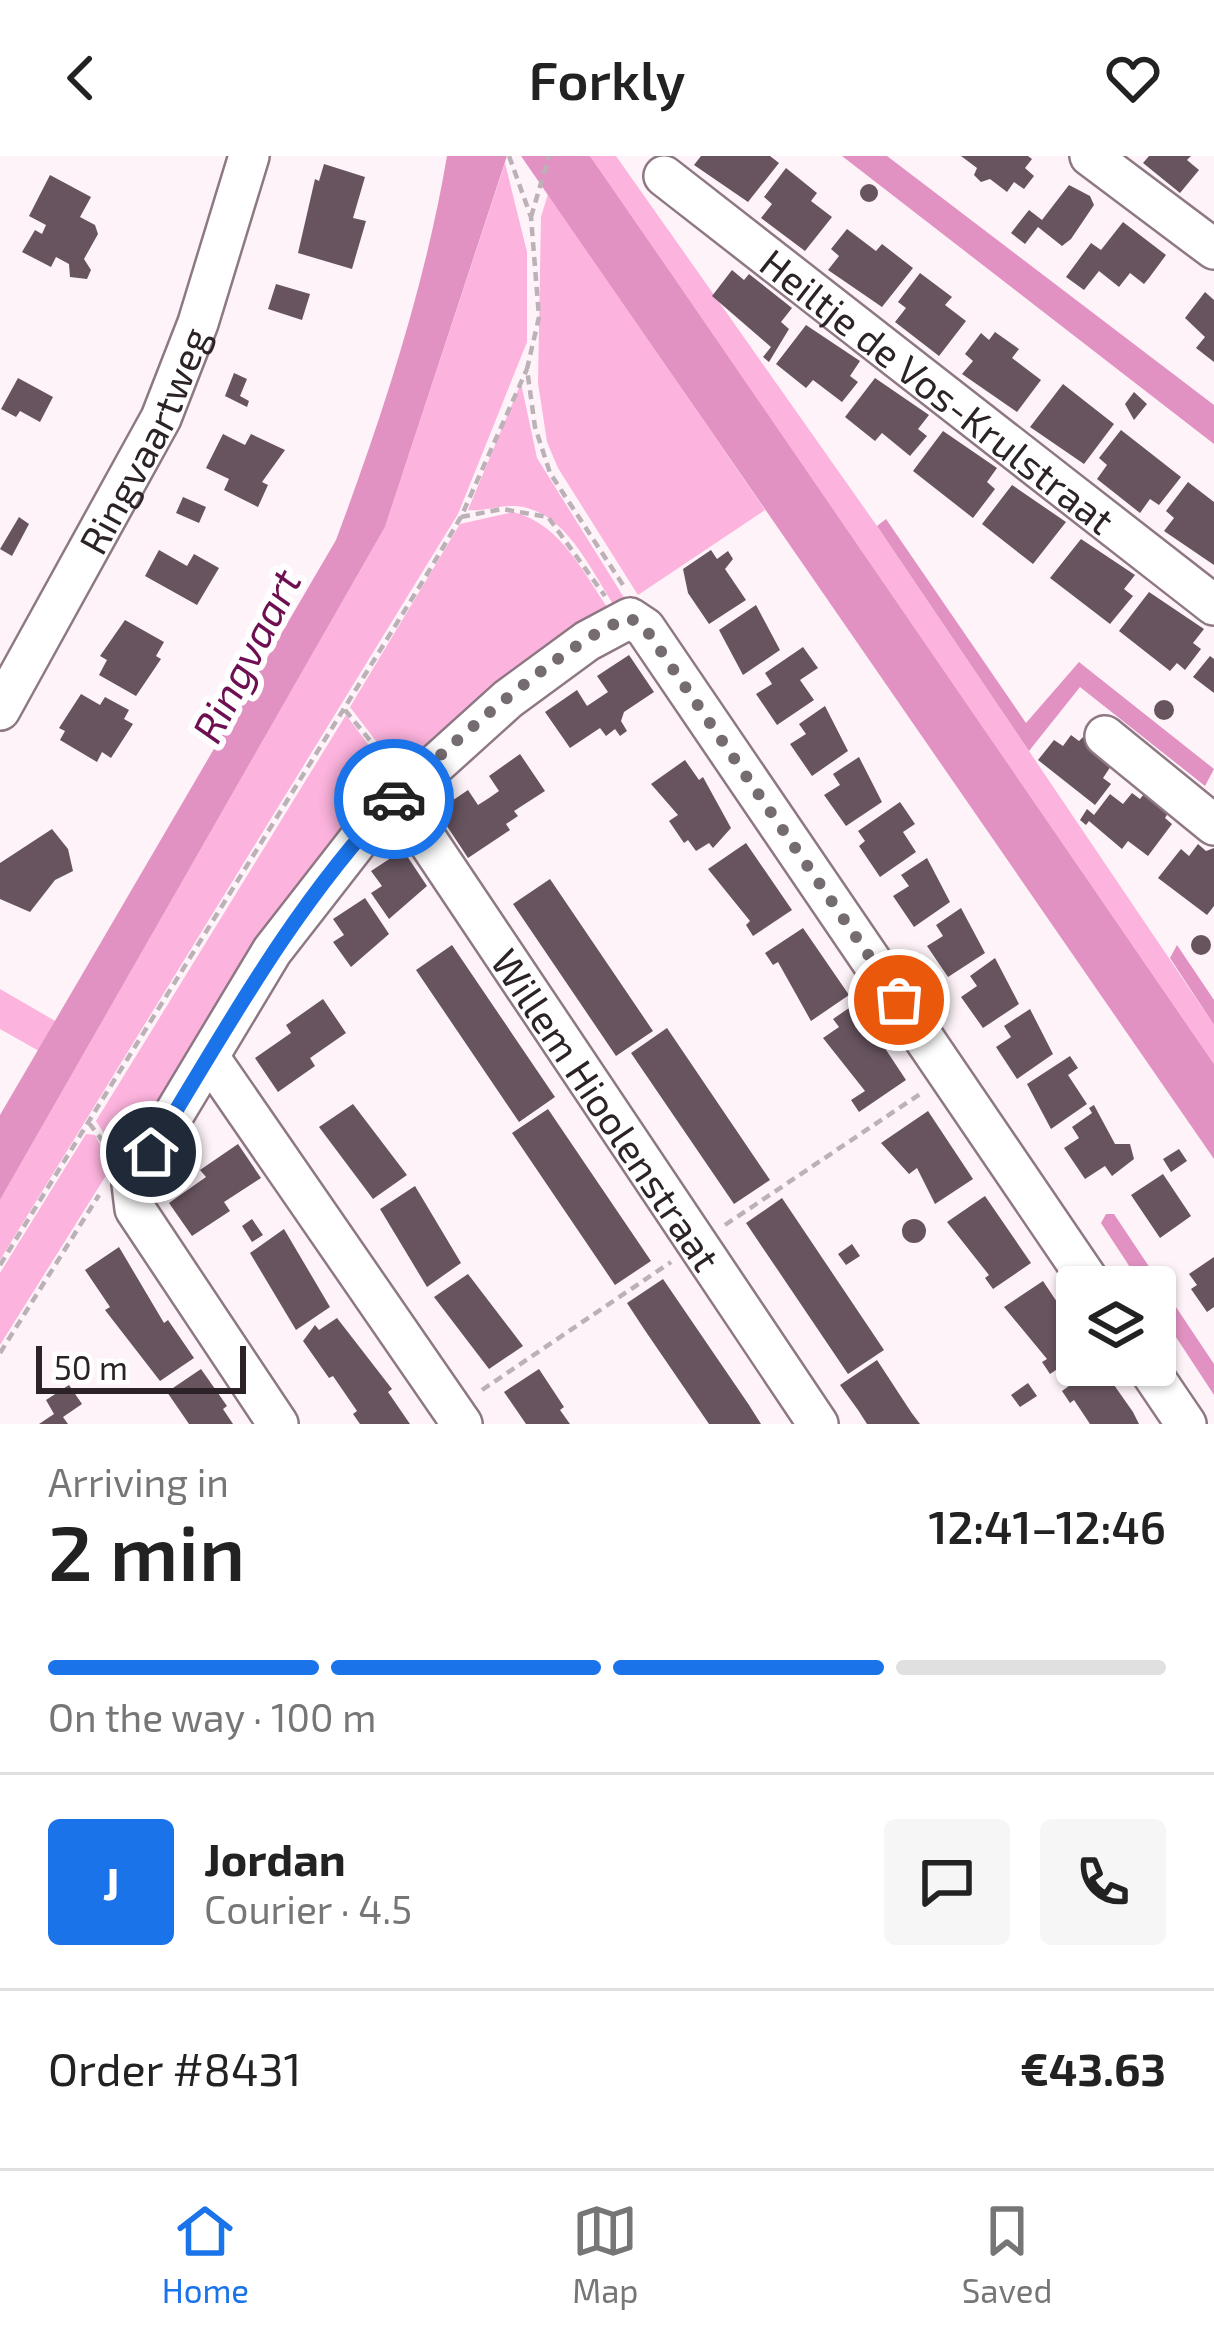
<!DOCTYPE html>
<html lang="en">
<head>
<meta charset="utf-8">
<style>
	body { margin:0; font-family:"Exo 2",sans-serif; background:#f6f6f6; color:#222; height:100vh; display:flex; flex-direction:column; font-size:45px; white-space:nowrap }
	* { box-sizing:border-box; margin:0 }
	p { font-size:39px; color:#767676 }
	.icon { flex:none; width:66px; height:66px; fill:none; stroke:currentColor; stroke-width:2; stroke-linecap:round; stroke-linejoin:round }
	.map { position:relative; height:1268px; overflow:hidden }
	.drawer { display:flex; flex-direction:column; background:#fff; flex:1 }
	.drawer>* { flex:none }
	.fabs { position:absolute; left:1056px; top:1110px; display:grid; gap:24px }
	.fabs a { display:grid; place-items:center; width:120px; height:120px; border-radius:12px; background:#fff; box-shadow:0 3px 9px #0004; font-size:60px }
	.scale { position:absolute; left:36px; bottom:30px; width:210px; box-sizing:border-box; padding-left:12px; border:6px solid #2c2328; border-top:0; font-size:33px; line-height:42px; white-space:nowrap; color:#2c2328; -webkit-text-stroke:9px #fff; paint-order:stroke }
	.pin { position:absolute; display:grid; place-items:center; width:102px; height:102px; color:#fff; margin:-51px; border:6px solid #fff; border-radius:50%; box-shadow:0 3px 12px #0007 }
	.courier { position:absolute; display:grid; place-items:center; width:120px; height:120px; margin:-60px; border:9px solid #1a73e8; border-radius:50%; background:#fff; color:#222; box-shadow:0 3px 15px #0007 }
	.headline em { font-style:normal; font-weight:600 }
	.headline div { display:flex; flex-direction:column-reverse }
	.headline { display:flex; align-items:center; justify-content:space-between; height:204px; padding:0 48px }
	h1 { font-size:78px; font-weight:600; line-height:90px }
	.bar { display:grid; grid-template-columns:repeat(4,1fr); gap:18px 12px; align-content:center; height:144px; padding:0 48px }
	.bar i { height:15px; border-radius:9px; background:#e0e0e0 }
	.bar .selected { background:#1a73e8 }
	.bar p { grid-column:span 4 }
	.line { display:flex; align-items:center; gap:30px; padding:0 48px; border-top:3px solid #e0e0e0 }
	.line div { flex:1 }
	.round { display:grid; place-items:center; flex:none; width:126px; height:126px; border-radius:12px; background:#f6f6f6 }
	header { display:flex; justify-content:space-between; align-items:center; height:156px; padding:0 48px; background:#fff; font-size:54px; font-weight:600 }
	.dock { display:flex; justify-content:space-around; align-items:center; height:168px; border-top:3px solid #e0e0e0; background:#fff; font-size:33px; color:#767676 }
	.dock a { display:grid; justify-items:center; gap:6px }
	.dock .selected { color:#1a73e8 }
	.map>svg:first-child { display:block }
	.green { fill:#fcb3dd }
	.water { fill:#e292c2 }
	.building { fill:#68545f }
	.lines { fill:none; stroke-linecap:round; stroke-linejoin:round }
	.minor-casing { stroke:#8e7884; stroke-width:44 }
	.path { stroke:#bbb1b6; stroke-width:4.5; stroke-dasharray:9 6; stroke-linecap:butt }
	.minor { stroke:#fff; stroke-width:39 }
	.done { stroke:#756c71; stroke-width:12; stroke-dasharray:0 21.6 }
	.route { stroke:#1a73e8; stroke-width:15 }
	.labels { text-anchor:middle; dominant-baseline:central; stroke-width:12; stroke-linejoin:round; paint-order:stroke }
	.street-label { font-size:39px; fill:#2c2328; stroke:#fff }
	.water-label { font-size:42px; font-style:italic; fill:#6e0f52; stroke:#fff }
</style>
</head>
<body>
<header><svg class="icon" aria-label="back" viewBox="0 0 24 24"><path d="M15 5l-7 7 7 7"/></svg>Forkly<svg class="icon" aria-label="heart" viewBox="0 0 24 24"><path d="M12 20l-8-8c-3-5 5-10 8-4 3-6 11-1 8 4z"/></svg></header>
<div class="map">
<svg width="1214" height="1268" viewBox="0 0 1214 1268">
	<rect width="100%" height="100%" fill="#fdf3f8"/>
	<path class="green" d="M590,0H616L877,370L1214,869V908Z
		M505,7L527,96V186L458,358L0,1104V1044L385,371Z
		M548,38L765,354L638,439L558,312L547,286L538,227L541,61Z
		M521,227L537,302L628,448L617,454C592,417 566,353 515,350C499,349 483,356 468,354Z
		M513,356C562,368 584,419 612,458L401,618L350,551L460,368Z
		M346,559L396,625L130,1018L96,965Z
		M0,833L57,866L39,895L0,873Z
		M86,978L95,979L112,1010L0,1189V1117Z"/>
	<path class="water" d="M447,0H507L385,371L0,1044V959L336,384C382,261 425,130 447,0Z
		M521,0H590L668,113L1214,908V1003Z
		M842,0H887L1214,249V288Z
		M886,363L1026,567L1079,506L1214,613L1205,630L1080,531L1029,595L877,370Z
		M1177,789L1214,844V869L1170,802Z
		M1106,1058H1114L1214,1208V1239L1155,1149V1131H1143L1101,1067Z"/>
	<path class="building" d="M701,0H770L779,7L748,46L694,9Z
		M961,0H1028L1032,3L1025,12L1034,20L1024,33L1014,26L1007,36L990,23L981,26L974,19L977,12Z
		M1149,0H1191L1187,4L1199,14L1180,37L1143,7Z
		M324,8L365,21L353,62L366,65L352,113L298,97L315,23L319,25Z
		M786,12L817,37L811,45L832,61L805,95L761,62L772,48L764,41Z
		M50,19L91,41L80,61L95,69L98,78L84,103L91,114L87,123L70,121L69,108L56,101L51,111L22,96L35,74L42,78L46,69L29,60Z
		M860 37a9 9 0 1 1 18 0a9 9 0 1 1-18 0Z
		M1069,29L1090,40L1094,49L1071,83L1062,90L1038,71L1025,88L1011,77L1029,54L1042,64Z
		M1123,66L1166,99L1149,122L1144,128L1130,117L1119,131L1099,115L1084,134L1066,121L1091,87L1101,94Z
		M847,73L876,95L882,88L913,112L882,151L828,114L839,100L831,93Z
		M732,114L744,124L749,118L792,152L781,166L789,173L769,206L763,201L771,191L712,140Z
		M920,117L952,141L945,149L966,165L939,200L895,166L906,152L898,146Z
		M276,128L310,138L302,164L268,153Z
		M1205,136L1214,144V206L1196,192L1205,181L1185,162Z
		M806,169L860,205L850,220L858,226L842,246L813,224L806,232L776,208Z
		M995,176L1019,193L1012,202L1041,224L1017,256L962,218L973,205L965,198L981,177L989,184Z
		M234,217L247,223L240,240L249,245L247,251L225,240Z
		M18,222L53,241L40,266L20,255L16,261L1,253Z
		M875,222L929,259L918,273L927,280L910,300L882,277L875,285L845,261Z
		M1063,228L1114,268L1084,308L1030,271Z
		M1134,236L1147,248L1134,264L1125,248Z
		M1121,274L1181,321L1159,349L1150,343L1140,357L1097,323L1107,309L1099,302Z
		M943,275L997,312L987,326L995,333L973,362L913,315Z
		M223,278L245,289L251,278L285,294L262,326L268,329L258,351L224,334L229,323L206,312Z
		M1188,326L1214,346V409L1164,375L1174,362L1166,355Z
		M1012,329L1066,366L1033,408L982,368Z
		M183,341L206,351L199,367L176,357Z
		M19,361L29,368L12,400L0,393Z
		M1081,383L1135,419L1124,433L1133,440L1110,468L1050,422Z
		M159,394L187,410L194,398L219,412L197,449L145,420Z
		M711,394L717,403L728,395L733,403L725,413L746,444L709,468L688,437L683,413Z
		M1149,436L1204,473L1193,487L1201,493L1185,514L1177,507L1170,515L1119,475Z
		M756,449L780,494L743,519L719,474Z
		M125,464L164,486L156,500L161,503L136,540L99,519L107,504L100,500Z
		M803,491L818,512L800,524L814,544L777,569L756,538L772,528L765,517Z
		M629,499L654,536L624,556L621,565L627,575L620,580L615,573L606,580L600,572L570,592L545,556L577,534L587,550L608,536L597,520Z
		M1210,500L1214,503V537L1193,521Z
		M81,538L100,549L105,541L129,554L124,563L133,568L111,602L102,596L97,606L60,584L65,575L59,572Z
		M1154 554a10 10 0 1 1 20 0a10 10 0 1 1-20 0Z
		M825,550L848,595L812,620L790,588L806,578L799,568Z
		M1071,579L1079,585L1084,580L1108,599L1104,604L1111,610L1103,622L1111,628L1095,649L1038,604L1054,584L1063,590Z
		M520,598L545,635L514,655L518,660L506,668L510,674L468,702L437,655L468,634L478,649L489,642L499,635L489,620Z
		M859,601L882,646L846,670L824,639L840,629L833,618Z
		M685,604L699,624L703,621L731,672L713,692L709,687L696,695L688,684L684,687L669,665L678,659L651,628Z
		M1132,637L1140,643L1144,638L1168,657L1165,662L1172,668L1148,700L1128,685L1122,693L1089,665L1086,669L1080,664L1087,653L1094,659L1110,638L1123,648Z
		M900,646L915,668L903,676L916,696L880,721L859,690L865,685L858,675Z
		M52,673L68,693L73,715L55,724L30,756L0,743V707Z
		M746,687L792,754L753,780L746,769L750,765L708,713Z
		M1198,688L1206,695L1214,692V750L1207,759L1158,722L1181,693L1189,700Z
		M403,694L427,730L389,763L371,737L382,730L371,715Z
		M927,702L950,746L914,771L893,740L909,730L901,719Z
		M550,723L653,875L616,900L513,748Z
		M365,742L389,778L351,811L333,786L344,779L333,763Z
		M961,752L985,797L948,821L927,790L943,780L936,769Z
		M803,772L849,839L811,865L778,806L773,809L765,797Z
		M1191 789a10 10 0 1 1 20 0a10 10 0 1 1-20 0Z
		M452,789L555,941L519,966L416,814Z
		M995,802L1019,848L983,872L961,841L977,830L970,820Z
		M323,843L346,877L310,902L315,910L278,936L255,902L291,877L286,869Z
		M849,852L855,860L861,856L906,924L859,956L851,944L865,935L823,882L839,871L833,863Z
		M1030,853L1053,898L1017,923L996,891L1011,881L1004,870Z
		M667,872L770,1024L734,1048L631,897Z
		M1070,900L1078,912L1068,919L1087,948L1051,973L1027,928Z
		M353,948L407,1019L373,1043L319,971Z
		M1094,949L1115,988H1130L1134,1003L1112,1020L1105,1010L1085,1023L1064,992L1079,982L1072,971L1092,957L1089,952Z
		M548,953L651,1105L615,1129L512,977Z
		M928,955L973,1023L935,1048L917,1012L909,1018L881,987Z
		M238,988L261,1022L224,1046L230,1055L192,1080L169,1047L206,1021L200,1014Z
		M1179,993L1187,1005L1171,1016L1163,1003Z
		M1163,1018L1191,1060L1160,1082L1131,1039Z
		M415,1030L461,1107L427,1131L380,1053Z
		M985,1040L1031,1107L993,1133L985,1122L989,1119L947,1066Z
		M782,1042L884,1194L848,1218L746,1067Z
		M252,1063L263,1079L252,1086L242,1070Z
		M902 1075a12 12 0 1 1 24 0a12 12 0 1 1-24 0Z
		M284,1073L330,1151L296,1174L250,1097Z
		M852,1088L860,1100L846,1109L838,1098Z
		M119,1091L164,1167L168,1164L194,1202L160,1225L105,1154L110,1151L85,1114Z
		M1214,1101V1151L1207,1156L1191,1133L1197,1129L1189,1118Z
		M468,1118L523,1190L489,1213L434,1141Z
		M663,1123L749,1249L761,1268H709L644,1173L627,1147Z
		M1043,1125L1077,1176V1200L1050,1218L1042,1206L1047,1203L1004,1151Z
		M337,1162L392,1233L388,1236L410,1268H360L353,1258L357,1255L333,1220L329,1222L303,1185L315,1169L319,1174Z
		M877,1204L911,1256L920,1268H867L858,1254L840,1229Z
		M1100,1209L1133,1256L1139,1268H1090L1074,1244L1070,1247L1062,1235L1073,1227L1069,1220L1083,1211L1087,1218Z
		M201,1213L227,1250L223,1253L233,1268H189L167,1236Z
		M539,1213L564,1251L560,1254L570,1268H526L504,1236Z
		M1028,1227L1037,1240L1020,1251L1011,1239Z
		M69,1229L82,1248L63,1261L68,1268H39L54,1258L46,1244Z"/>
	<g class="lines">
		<defs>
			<g id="minor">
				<path d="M1090,0L1214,93"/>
				<path id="s1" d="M664,20L1214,449"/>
				<path id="s2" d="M0,554L161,262L198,167L249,0"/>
				<path d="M1105,580L1214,669"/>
				<path id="s3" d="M397,639L818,1268"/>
				<path d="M209,901L462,1268"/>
				<path d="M1146,1209L1186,1268"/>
				<path d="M278,1268L135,1053L132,1028L272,795L374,664L508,543L587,485L630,462L645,472L1093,1131"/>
			</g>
		</defs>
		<use href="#minor" class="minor-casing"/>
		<path class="path" d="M509,0L531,61L539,161L527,213L535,271L550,317L623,429
			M531,61L549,0
			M461,361L502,353L548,361L605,440
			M345,554L387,605
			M89,967L111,996
			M725,1069L920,938
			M0,1109L426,420L461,361L527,213
			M0,1197L99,1039
			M482,1234L671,1106"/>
		<use href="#minor" class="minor"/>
	</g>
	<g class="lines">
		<path class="done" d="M394,643C439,598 573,478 630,462L645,472L899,844"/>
		<path class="route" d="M151,996C226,873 294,748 394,643"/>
	</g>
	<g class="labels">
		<g class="street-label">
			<text stroke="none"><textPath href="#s1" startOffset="348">Heiltje de Vos-Krulstraat</textPath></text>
			<text stroke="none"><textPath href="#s2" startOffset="306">Ringvaartweg</textPath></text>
			<text stroke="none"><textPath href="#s3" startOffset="378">Willem Hioolenstraat</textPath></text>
		</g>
		<g class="water-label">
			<text transform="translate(245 499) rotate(-63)">Ringvaart</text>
		</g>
	</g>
</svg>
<div class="fabs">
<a><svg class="icon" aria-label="layers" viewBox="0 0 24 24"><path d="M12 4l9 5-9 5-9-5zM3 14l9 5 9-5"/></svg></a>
</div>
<div class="scale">50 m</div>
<div class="pin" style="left:899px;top:844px;background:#ea580c"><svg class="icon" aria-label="bag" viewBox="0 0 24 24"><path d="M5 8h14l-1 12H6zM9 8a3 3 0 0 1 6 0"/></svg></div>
<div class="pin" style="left:151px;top:996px;background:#1f2937"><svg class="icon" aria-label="home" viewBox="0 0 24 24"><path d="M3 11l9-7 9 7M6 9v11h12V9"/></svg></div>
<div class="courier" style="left:394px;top:643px"><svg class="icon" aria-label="car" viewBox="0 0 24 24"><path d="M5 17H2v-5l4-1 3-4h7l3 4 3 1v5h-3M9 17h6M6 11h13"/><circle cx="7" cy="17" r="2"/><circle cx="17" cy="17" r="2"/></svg></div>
</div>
<section class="drawer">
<div class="headline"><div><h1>2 min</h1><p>Arriving in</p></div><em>12:41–12:46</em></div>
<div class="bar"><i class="selected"></i><i class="selected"></i><i class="selected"></i><i></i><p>On the way · 100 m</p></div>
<div class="line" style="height:216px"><b class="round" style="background:#1a73e8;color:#fff">J</b><div><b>Jordan</b><p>Courier · 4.5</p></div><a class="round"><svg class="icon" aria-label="chat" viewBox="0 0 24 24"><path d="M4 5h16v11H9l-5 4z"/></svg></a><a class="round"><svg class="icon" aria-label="phone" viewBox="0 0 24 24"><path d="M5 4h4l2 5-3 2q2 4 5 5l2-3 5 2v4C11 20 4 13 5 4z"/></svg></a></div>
<div class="line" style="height:156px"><div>Order #8431</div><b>€43.63</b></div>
</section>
<nav class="dock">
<a class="selected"><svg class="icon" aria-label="home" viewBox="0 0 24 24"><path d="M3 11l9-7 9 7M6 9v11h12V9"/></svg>Home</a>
<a><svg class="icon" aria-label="map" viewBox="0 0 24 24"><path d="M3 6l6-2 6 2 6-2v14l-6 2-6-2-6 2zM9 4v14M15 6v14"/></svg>Map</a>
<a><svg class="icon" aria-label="saved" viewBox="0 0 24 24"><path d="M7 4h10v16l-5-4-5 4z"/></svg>Saved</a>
</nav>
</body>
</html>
